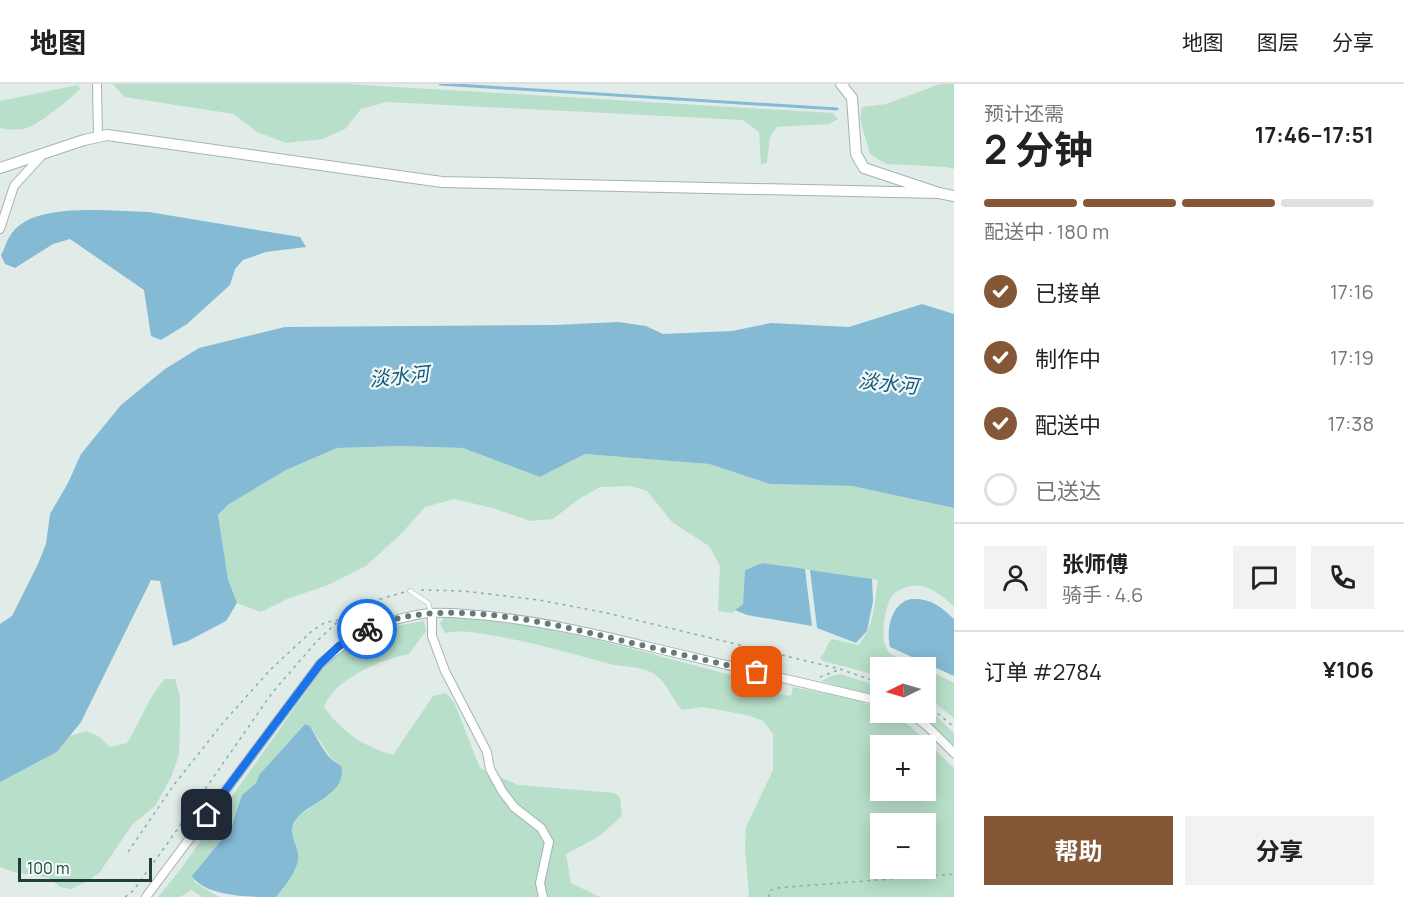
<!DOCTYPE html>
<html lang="zh">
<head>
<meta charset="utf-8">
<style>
	body { margin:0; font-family:Manrope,"Noto Sans SC",sans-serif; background:#f2f2f2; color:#222; height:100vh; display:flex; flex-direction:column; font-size:22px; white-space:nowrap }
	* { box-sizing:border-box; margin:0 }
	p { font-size:20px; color:#767676 }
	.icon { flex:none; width:33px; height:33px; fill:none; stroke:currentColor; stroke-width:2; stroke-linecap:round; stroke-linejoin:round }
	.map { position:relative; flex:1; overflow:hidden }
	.sheet { display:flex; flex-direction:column; background:#fff; width:450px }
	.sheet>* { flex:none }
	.needle { width:39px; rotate:265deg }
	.fabs { position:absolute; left:870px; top:573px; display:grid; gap:12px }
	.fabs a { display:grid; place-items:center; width:66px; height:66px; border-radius:0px; background:#fff; box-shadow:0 3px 15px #0003; font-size:30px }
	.scale { position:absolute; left:18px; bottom:15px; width:134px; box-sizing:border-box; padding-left:6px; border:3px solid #203e3c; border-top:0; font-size:16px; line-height:21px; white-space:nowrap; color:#203e3c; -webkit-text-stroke:4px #f1f9f6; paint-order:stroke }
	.pin { position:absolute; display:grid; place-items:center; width:51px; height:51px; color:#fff; margin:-26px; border-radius:12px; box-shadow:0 3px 9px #0006 }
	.courier { position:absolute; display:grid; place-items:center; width:60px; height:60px; margin:-30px; border:4px solid #1a73e8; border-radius:50%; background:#fff; color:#222; box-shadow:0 2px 8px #0007 }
	.summary em { font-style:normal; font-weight:700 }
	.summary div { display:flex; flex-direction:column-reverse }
	.summary { display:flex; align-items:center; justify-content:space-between; height:102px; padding:0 30px }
	h1 { font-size:39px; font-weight:700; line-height:45px }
	.bar { display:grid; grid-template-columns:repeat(4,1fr); gap:9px 6px; align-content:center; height:72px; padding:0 30px }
	.bar i { height:8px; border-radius:4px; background:#e0e0e0 }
	.bar .current { background:#845837 }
	.bar p { grid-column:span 4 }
	.line { display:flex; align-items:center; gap:15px; padding:0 30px; border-top:2px solid #e0e0e0 }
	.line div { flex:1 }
	.round { display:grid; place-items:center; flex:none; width:63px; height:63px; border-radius:0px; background:#f2f2f2 }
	ol { padding:0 30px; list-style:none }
	li { display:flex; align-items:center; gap:18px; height:66px }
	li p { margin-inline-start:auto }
	li .icon { padding:6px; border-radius:50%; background:#845837; color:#fff; stroke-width:4 }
	li:last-child { color:#767676 }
	li i { width:33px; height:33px; border:3px solid #e0e0e0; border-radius:50% }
	.primary-button { display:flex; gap:12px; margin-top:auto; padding:12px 30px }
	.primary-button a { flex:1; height:69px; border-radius:0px; background:#845837; color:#fff; font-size:24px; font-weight:700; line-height:69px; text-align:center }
	.primary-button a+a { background:#f2f2f2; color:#222 }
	header { display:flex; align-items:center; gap:36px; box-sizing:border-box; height:84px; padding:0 30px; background:#fff; border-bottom:2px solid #e0e0e0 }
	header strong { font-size:28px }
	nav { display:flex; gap:33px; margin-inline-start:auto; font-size:21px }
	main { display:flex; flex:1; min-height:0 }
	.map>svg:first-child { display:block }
	.green { fill:#b8dfca; fill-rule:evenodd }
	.water { fill:#85bad5 }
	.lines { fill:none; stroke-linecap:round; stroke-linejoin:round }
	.stream { stroke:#85bad5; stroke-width:3 }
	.service-casing { stroke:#a3b4b2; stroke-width:5 }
	.minor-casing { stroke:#a3b4b2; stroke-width:10 }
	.tertiary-casing { stroke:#a3b4b2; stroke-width:12 }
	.path { stroke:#7fb2ac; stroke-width:1.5; stroke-dasharray:3 4.5; stroke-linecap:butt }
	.service { stroke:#fff; stroke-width:4 }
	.minor { stroke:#fff; stroke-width:8 }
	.tertiary { stroke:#fff; stroke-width:10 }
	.done { stroke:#647b79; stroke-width:6; stroke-dasharray:0 10.8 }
	.route { stroke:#1a73e8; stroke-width:8 }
	.labels { text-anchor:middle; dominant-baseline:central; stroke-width:4.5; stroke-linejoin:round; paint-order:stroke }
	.water-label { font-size:20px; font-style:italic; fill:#16597e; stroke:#f1f9f6 }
</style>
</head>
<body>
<header>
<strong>地图</strong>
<nav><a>地图</a><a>图层</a><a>分享</a></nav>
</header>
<main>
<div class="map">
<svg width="954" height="813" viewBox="0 0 954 813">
	<rect width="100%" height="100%" fill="#e1ece9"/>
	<path class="green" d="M113,0H347L833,29L838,35L829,40L777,43L770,53L767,78L761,81L759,48L743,36L387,18L361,25L345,45L323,55L286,59L257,48L234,30L124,13Z
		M940,0H954V85L946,83L886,80L870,70L860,35L862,23L886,20Z
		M78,1L80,5C70,15 41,39 29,43C20,47 9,46 0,44V17Z
		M400,362L463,364L540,393L585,370L709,380L770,400L852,402L954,424V522C945,515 933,504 922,502C913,500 898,504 892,512C884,525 878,560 891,570C899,576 913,579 922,583L880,584V592L823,577L820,574C826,568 826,561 832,555L858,561C875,543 874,519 878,496L762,479L745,486L743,520L732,529L718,527L720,482L709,462L672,438L647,407L631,402L600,403L579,415L553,435L530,437L493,424L454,415L425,423L401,450L366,482L328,501L287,515L261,528L237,519L228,495L218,432L229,420L286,386L337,364Z
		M445,533C548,537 647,570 747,595L746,604L791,612L793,603L854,615L880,625V628L890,629L910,642L954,684V813H747L749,810L745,764L746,743L773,686V650L763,637L747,631L702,623L682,626C671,614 668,599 654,590C643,582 623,583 610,580C569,569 532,558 490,551C469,548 466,546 445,549L440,539ZM880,662H926V706H880ZM880,740H926V784H880Z
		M424,537L426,547L409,570C382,575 334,595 324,623C343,649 363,662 393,671L433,612L446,609L454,618L480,684L518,701L614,709L620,713L622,732L598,753L566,770L571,799L600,813H276L284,804L297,767L293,760L291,746L298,733L331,709L340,680L331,674L310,642L305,640L259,691L256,699L242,711L231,744L196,787L194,798L219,813H202L192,806L180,813H158L180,786L325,581L352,559L383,544Z
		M926,585L954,599V634L926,612Z
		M841,590L880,603V614L821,597L831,592Z
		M165,595H175L180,613V641L179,671L171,693L156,721L132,741L100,788L86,798L71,805L60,803L49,794L14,788L0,783V698L57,668L70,652L86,647L98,652L110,663L127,659C141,637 148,613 165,595Z
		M926,622L954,649V663L922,634L914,629L926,628Z"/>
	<path class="water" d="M102,126L149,128L300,153L306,163L266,168L243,176L235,185L230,201L187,240L161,256L151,252L144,206L70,155L53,160L15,184L5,180L1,171C5,164 7,155 12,149C29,125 76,126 102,126Z
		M922,220L954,230V424L852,402L770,400L709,380L585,370L540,393L463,364L400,362L337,364L286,386L229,420L218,431L228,495L237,519L226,537L188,557L173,562L160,497L151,496L81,638L57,668L0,698V540L12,532L38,480L46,460L50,430L68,399L81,370L121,321L165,285L199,264L285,243L554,241L619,238L646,242L663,250L732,247L771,239L849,243Z
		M762,479L805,485L812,542L747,531L735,526L743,520L745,486Z
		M810,486L872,495L873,517L867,547L856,559L817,544Z
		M911,515C931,514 940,522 954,535V592L890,563C886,546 891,519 911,515Z
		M305,640L310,642C316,652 322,665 330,674C335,679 342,679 342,687C343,710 311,719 298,733C283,750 301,761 298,777C295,789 284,804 276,813C251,813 205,813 192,792L231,744L242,711L256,699L259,691Z"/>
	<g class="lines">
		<path class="stream" d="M440,0L837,25"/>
		<defs>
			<path id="service" d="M410,507L428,519L431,528"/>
			<path id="minor" d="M97,0L98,53
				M0,145L14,102L43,70
				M432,529V552L445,587L487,668L490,685L502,707L514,723L541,744L549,758L540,799L543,813
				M909,628L927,642L954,669
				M146,813L320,580C352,551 386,534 429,529C446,528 463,530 479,531C537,536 593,549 650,563C726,581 804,599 880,617"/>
			<path id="tertiary" d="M841,0L852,14L856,70L864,84L939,109L954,112
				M0,84L84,56L107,51L442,98L939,109"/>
		</defs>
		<use href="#service" class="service-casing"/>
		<use href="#minor" class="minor-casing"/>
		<use href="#tertiary" class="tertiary-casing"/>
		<path class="path" d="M421,506L463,507L539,516L607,529L840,585L880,599
			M820,593L838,586
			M926,620L954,643
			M128,768L173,702L222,640L270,586L313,546L326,538L339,536
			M125,813L133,807L167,760L272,609L317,557L350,526L366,519L405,508
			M769,813V807L776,804L954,790"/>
		<use href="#service" class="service"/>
		<use href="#minor" class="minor"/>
		<use href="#tertiary" class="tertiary"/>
	</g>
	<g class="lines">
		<path class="done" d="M367,545C440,510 553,540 628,558C671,568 714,578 757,588"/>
		<path class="route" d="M207,731L320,580L339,562L367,545"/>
	</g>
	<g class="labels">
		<g class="water-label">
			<text transform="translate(399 292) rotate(-6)">淡水河</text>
			<text transform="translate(888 299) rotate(6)">淡水河</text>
		</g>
	</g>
</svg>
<div class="fabs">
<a><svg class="needle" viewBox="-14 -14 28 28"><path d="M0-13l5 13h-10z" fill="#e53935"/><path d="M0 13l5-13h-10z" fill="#767676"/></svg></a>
<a>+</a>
<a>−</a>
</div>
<div class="scale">100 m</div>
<div class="pin" style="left:757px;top:588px;background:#ea580c"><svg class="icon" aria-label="bag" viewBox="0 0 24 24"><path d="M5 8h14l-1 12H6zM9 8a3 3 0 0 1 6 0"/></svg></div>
<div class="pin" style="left:207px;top:731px;background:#1f2937"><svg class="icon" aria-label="home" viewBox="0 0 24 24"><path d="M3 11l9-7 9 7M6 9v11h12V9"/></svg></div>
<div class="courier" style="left:367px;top:545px"><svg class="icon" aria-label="bike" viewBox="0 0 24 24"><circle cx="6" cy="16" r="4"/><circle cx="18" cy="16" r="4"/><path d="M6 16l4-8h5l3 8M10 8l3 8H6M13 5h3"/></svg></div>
</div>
<section class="sheet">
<div class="summary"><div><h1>2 分钟</h1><p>预计还需</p></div><em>17:46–17:51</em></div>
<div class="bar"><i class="current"></i><i class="current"></i><i class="current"></i><i></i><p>配送中 · 180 m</p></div>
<ol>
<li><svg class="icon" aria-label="check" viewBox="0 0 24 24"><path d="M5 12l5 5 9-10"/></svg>已接单<p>17:16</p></li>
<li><svg class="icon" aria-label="check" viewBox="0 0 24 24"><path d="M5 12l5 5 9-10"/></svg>制作中<p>17:19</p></li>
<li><svg class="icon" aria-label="check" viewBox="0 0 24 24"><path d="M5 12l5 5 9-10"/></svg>配送中<p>17:38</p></li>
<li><i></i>已送达</li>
</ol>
<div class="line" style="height:108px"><a class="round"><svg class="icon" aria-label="person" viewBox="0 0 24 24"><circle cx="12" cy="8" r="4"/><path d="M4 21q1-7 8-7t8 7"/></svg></a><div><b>张师傅</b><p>骑手 · 4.6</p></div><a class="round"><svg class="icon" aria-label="chat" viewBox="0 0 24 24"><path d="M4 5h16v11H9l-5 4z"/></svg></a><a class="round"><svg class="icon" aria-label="phone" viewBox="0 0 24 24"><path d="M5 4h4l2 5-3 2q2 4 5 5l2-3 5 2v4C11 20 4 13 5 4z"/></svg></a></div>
<div class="line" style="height:78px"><div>订单 #2784</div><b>¥106</b></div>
<div class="primary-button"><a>帮助</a><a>分享</a></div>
</section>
</main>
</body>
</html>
